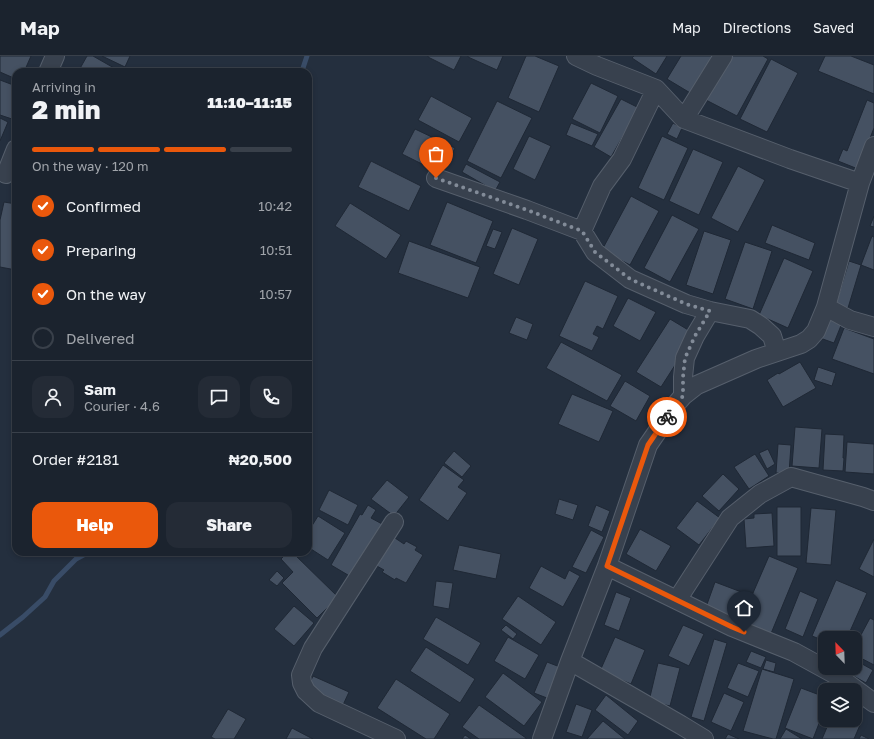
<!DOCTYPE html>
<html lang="en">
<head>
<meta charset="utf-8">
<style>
	body { margin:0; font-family:"Golos Text",sans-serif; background:#242b36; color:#f1f3f6; height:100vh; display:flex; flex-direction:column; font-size:15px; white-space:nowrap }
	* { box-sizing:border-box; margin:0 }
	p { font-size:13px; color:#a0a4aa }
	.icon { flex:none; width:22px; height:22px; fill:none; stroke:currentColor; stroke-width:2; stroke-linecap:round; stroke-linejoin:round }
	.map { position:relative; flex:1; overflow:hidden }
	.sheet { position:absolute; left:12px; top:12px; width:300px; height:488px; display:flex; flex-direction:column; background:#1b232e; border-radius:12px; box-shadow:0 2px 6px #0003,0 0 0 1px #39404a }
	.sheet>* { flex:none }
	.needle { width:26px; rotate:337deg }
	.controls { position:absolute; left:818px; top:575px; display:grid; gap:8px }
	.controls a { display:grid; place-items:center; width:44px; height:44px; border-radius:8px; background:#1b232e; box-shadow:0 2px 6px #0003,0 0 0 1px #39404a; font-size:20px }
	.pin { position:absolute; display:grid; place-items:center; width:34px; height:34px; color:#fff; margin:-41px -17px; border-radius:50% 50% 50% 0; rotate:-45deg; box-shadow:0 0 4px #0007 }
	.pin .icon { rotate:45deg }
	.courier { position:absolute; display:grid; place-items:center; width:40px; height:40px; margin:-20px; border:3px solid #ea580c; border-radius:50%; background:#fff; color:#222; box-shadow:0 1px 5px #0007 }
	.summary em { font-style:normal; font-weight:800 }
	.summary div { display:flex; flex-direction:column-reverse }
	.summary { display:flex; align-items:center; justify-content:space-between; height:68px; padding:0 20px }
	h1 { font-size:26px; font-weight:800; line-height:30px }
	.bar { display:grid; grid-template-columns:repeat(4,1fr); gap:6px 4px; align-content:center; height:48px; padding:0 20px }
	.bar i { height:5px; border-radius:3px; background:#39404a }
	.bar .current { background:#ea580c }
	.bar p { grid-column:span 4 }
	.line { display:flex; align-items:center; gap:10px; padding:0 20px; border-top:1px solid #39404a }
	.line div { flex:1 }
	.round { display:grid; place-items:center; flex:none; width:42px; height:42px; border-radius:12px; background:#242b36 }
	ol { padding:0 20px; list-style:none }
	li { display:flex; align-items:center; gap:12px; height:44px }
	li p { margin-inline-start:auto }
	li .icon { padding:4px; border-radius:50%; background:#ea580c; color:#fff; stroke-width:4 }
	li:last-child { color:#a0a4aa }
	li i { width:22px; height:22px; border:2px solid #39404a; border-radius:50% }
	.primary-button { display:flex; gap:8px; margin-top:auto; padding:8px 20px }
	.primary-button a { flex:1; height:46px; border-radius:12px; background:#ea580c; color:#fff; font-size:16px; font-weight:800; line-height:46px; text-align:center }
	.primary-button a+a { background:#242b36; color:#f1f3f6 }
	header { display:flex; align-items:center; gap:24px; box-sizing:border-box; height:56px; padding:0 20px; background:#1b232e; border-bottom:1px solid #39404a }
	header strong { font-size:19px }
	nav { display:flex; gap:22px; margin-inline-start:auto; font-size:14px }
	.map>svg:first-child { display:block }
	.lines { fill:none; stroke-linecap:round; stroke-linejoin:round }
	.stream { stroke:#394c67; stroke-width:5 }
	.building { fill:#455162; stroke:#1f2835 }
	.minor-casing { stroke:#565f6c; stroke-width:20 }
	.minor { stroke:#38414e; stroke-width:18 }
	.done { stroke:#828b98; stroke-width:4; stroke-dasharray:0 7.2 }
	.route { stroke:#ea580c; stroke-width:5 }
</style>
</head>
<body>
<header>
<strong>Map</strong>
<nav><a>Map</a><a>Directions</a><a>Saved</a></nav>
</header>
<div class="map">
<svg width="874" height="683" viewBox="0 0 874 683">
	<rect width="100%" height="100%" fill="#242f3e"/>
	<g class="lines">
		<path class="stream" d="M301,16L302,15L307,0
			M0,579L23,561L45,541L54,525L76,503L89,496"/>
	</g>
	<path class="building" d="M0,0H31L24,16H16V23L0,16Z
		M87,0H93L121,16H78Z
		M102,0H130L125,11Z
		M428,0H461L454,14L428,1Z
		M468,0H503L497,14L468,1Z
		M526,0H535L559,10L539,56L508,42Z
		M634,0H667L656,18L632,2Z
		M681,0H715L692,38L667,23Z
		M730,0H763L768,3L737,60L704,43Z
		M825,0H851L874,9V38L818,15Z
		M771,3L798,17L767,76L740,63Z
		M0,24L16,30V53L12,63L0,59Z
		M591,27L618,40L600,77L572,63Z
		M431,40L472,62L459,86L418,64Z
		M621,43L639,52L611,101L594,91Z
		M867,44L874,47V72L858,113L838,105L843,93L847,95Z
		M497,45L532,62L501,122L467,105Z
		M0,62L8,66L0,85Z
		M571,67L598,78L592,90L566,79Z
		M673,67L682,72L677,83L667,78Z
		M415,73L455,92L442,118L402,98Z
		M529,80L551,90L535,124L513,113Z
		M662,80L688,92L664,144L638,132Z
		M693,93L723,106L699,159L669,145Z
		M371,105L421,130L409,155L358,131Z
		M466,108L500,126L495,135L462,116Z
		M738,110L765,124L738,176L711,162Z
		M631,140L659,155L630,209L602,194Z
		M4,146L16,148V214L0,211V164Z
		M447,146L493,165L476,207L430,189Z
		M350,147L401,179L386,203L335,170Z
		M672,159L699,173L670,226L644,212Z
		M874,160V171L870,170Z
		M772,169L815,187L809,204L765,187Z
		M512,172L538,183L519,229L493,218Z
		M493,173L502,176L495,193L486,190Z
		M704,175L731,184L713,238L686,229Z
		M872,180L874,181V214L861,209Z
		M409,185L480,211L468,242L398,217Z
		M745,186L772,195L753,253L725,243Z
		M784,202L813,215L788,272L759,259Z
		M849,205L861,209L848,252L836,248Z
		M585,225L618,240L603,273L597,270L593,278L599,281L592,295L559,280Z
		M628,242L656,256L640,285L613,270Z
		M516,261L533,268L527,284L509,277Z
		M828,262L842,267L834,287L820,282Z
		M670,263L695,278L661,331L636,316Z
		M844,272L874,283V318L832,303Z
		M561,286L622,319L607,345L546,312Z
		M800,306L816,332L783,351L767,324L778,317L779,318Z
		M818,311L836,317L832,330L814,324Z
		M625,325L650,340L636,365L610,350Z
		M572,338L613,355L599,386L558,368Z
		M795,371L822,373L819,412L792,410Z
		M825,378L844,379L843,402H844L843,415L823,414Z
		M847,386L874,388V418L845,416Z
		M778,388L791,389L789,417H776Z
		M768,393L775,408L767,413L759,397Z
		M454,395L471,410L462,421L444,407Z
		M755,398L769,420L749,433L734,411Z
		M443,409L464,424L458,431L467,437L448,465L419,444Z
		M723,418L739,433L719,455L702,440Z
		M387,424L409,441L394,460L371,443Z
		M329,434L358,449L348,469L319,454Z
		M559,443L578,449L573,464L555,458Z
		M697,445L720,462L699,489L676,472Z
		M368,449L376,454L371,462L384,469L353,522L331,509L360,458L362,459Z
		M596,449L610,455L602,476L588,470Z
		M777,451H801V500H777Z
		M811,452L836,454L831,509L806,507Z
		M772,457L774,490L746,492L744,463L754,462V458Z
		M318,460L345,477L328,504L311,493L308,498L304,496H308V476Z
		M640,473L671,490L656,515L626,498Z
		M591,474L604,481L586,517L572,511Z
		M392,480L404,488L406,485L417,491L415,494L423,499L406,527L396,522L395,524L382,516L384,514L375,509Z
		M874,483V521L859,513Z
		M459,489L501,498L496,523L453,514Z
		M288,496H292L338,541L317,562L282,527L293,516L281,503Z
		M769,500L798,512L770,580L740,567Z
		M541,510L565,523L569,514L580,520L563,551L529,532Z
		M277,515L284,522L277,530L269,524Z
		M836,524L867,537L847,582H825V585L812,580Z
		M436,525L453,527L449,553L433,550Z
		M715,526L744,537L734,562L706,551Z
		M800,535L818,543L803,581L785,573Z
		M616,536L631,542L619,575L604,569Z
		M518,540L556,566L541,589L502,563Z
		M294,550L314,567L294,590L274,573Z
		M436,561L481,587L468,609L423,583Z
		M870,562L874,564V609L855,599V590Z
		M506,569L517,578L513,583L501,574Z
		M683,569L704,578L689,610L668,600Z
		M508,581L539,599L525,623L494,605Z
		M615,581L645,594L631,628L600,615Z
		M714,583L727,587L704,665L691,661Z
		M426,591L475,623L460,647L410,615Z
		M751,595L766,601L761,612L746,606Z
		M766,604L776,607L774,616L763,613Z
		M855,604L873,614L866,627L843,614L844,612H855Z
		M547,606L560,611L547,642L534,637Z
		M658,607L680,612L670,650L649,645Z
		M738,607L759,615L748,641L727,632Z
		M762,613L794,623L776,683H773L743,675Z
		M503,617L542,646L524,670L485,641Z
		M313,620L349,636L343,649L307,633Z
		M396,623L450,658L434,683H426L377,652Z
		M801,632L825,641V652L813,683L785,672Z
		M724,637L744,646L731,675L711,666Z
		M606,639L638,665L628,679L595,654Z
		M576,648L592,654L582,681L566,676Z
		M479,649L526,682V683H479L462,671Z
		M228,653L246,663L234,683H215L211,681Z
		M830,664H849L860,669L854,683H822Z
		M603,665L625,683H587Z
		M292,672L313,683H286Z
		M786,673L802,683H780Z
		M728,678L739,683H725Z
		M465,679L471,683H462Z
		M861,679L869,683H859Z"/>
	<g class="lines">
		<defs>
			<path id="minor" d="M576,0L597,10L656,33L684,63L790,103L860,127
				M48,16L55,0
				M684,63L723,0
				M6,118L16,93
				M436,122L527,154L582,175L595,196L630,223L686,248L710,255L750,263L761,270L772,280L777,296
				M582,175L602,130L622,103L656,33
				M826,251L850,264L874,271
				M683,340V321L685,302L695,280L710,255
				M394,466L313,592L301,619L302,627L306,635L319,647L396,683
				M607,510L732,571L794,596L836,619L874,647
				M677,544L730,462L760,438L791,421L863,441L874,445
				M570,605L681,669L704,683
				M542,683L570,605L607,510L648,389L677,347L683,340L697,329L756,303L801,288L809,283L816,275L826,251L860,127L874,90"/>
		</defs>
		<use href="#minor" class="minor-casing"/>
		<use href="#minor" class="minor"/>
	</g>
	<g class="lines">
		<path class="done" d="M436,122L527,154L582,175L595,196L630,223L686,248L710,255L695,280L685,302L683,321V340L677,347L667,361"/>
		<path class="route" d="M667,361L648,389L607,510L732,571L744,576"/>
	</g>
</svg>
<div class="controls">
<a><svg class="needle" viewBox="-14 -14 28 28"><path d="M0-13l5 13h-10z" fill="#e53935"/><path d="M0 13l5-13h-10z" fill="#a0a4aa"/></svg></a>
<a><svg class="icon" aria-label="layers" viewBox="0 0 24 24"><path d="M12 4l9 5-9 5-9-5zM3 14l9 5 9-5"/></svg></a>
</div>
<div class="pin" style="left:436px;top:122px;background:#ea580c"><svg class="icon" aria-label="bag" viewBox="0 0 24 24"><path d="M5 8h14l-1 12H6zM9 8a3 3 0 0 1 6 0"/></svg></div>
<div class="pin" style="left:744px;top:576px;background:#1f2937"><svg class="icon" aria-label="home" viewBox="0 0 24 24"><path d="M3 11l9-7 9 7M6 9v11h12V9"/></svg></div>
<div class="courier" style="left:667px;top:361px"><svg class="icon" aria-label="bike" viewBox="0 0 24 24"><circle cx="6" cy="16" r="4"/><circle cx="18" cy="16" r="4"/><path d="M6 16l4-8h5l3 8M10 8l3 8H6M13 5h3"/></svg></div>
<section class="sheet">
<div class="summary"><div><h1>2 min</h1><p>Arriving in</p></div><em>11:10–11:15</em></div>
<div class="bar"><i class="current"></i><i class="current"></i><i class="current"></i><i></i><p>On the way · 120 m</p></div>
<ol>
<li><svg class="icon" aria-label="check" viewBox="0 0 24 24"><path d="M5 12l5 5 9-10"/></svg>Confirmed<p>10:42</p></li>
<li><svg class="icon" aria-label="check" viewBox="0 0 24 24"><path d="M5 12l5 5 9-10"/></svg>Preparing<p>10:51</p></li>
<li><svg class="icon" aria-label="check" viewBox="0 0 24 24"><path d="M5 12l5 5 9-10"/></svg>On the way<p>10:57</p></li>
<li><i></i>Delivered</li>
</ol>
<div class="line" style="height:72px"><a class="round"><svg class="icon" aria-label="person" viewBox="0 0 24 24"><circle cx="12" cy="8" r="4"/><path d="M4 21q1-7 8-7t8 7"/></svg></a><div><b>Sam</b><p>Courier · 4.6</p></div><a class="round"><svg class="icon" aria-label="chat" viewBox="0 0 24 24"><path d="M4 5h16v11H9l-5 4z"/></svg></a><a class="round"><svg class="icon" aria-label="phone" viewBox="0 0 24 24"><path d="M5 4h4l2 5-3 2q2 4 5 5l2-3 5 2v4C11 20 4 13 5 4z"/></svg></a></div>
<div class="line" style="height:52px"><div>Order #2181</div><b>₦20,500</b></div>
<div class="primary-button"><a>Help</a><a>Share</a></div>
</section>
</div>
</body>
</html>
